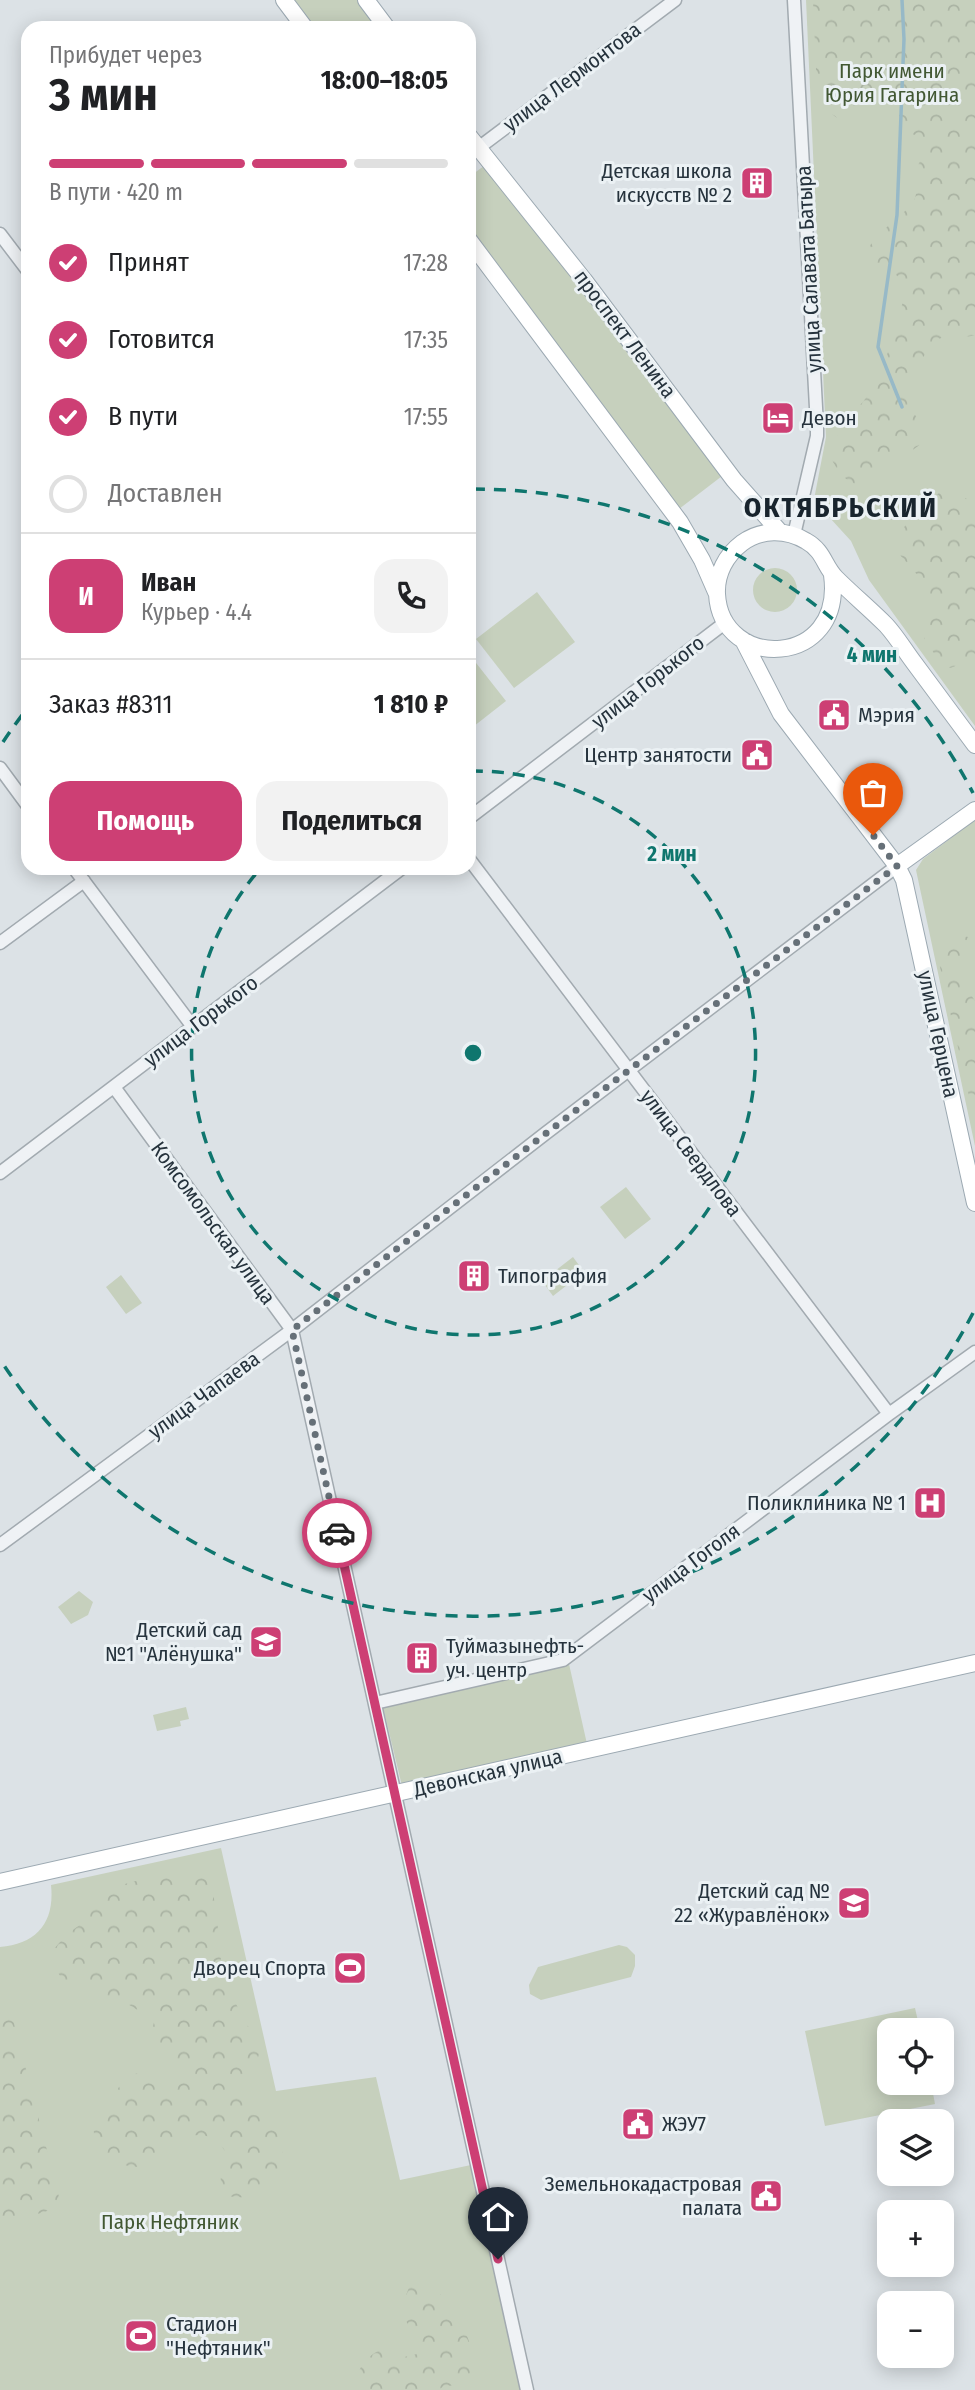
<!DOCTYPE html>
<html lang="ru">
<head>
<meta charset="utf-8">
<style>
	body { margin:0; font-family:"Fira Sans Condensed",sans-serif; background:#f2f2f2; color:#202124; height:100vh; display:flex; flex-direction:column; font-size:26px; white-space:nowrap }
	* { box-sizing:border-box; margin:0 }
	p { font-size:23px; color:#757577 }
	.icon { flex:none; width:38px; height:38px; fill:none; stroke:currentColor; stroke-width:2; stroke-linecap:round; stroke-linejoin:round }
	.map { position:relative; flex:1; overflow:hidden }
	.side { position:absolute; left:21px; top:21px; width:455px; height:854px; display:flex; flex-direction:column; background:#fff; border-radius:21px; box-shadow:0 4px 18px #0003 }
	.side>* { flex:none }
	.buttons { position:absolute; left:877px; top:2018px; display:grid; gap:14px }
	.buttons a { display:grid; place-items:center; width:77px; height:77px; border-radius:14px; background:#fff; box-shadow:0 4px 18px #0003; font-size:35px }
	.pin { position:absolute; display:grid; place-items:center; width:60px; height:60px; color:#fff; margin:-72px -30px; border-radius:50% 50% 50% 0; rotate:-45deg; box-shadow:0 0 7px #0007 }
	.pin .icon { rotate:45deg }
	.courier { position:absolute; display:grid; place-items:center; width:70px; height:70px; margin:-35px; border:5px solid #cd3f74; border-radius:50%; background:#fff; color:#222; box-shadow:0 2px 9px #0007 }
	.headline em { font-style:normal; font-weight:700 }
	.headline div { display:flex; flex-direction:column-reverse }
	.headline { display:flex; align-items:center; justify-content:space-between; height:119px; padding:0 28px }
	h1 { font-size:46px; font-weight:700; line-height:52px }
	.bar { display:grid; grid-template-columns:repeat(4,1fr); gap:10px 7px; align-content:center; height:84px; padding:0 28px }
	.bar i { height:9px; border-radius:5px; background:#e0e0e0 }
	.bar .on { background:#cd3f74 }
	.bar p { grid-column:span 4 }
	.line { display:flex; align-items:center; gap:18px; padding:0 28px; border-top:2px solid #e0e0e0 }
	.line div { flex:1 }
	.round { display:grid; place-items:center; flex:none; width:74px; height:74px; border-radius:21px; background:#f2f2f2 }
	ol { padding:0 28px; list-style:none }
	li { display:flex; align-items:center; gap:21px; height:77px }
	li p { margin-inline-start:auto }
	li .icon { padding:7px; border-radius:50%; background:#cd3f74; color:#fff; stroke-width:4 }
	li:last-child { color:#757577 }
	li i { width:38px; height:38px; border:4px solid #e0e0e0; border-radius:50% }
	.button { display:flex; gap:14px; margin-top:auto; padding:14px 28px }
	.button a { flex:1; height:80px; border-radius:21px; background:#cd3f74; color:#fff; font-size:28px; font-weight:700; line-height:80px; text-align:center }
	.button a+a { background:#f2f2f2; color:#202124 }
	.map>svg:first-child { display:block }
	.green { fill:#c6d0bd }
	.forest { fill:url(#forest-crowns) }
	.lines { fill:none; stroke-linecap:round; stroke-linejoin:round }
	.stream { stroke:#97b9c7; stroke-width:3.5 }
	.minor-casing { stroke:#a2aab0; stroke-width:15 }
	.major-casing { stroke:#9ca9b2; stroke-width:18 }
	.minor { stroke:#eff2f5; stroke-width:12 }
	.major { stroke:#fff; stroke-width:16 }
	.done { stroke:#667078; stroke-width:7; stroke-dasharray:0 12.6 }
	.route { stroke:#cd3f74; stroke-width:9 }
	.ring { fill:none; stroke:#0f766e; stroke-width:3.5; stroke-dasharray:12 9 }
	.labels { text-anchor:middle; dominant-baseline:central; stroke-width:6; stroke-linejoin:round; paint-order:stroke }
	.park-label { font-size:21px; fill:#425833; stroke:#ebf1f4 }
	.street-label { font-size:21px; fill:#26333d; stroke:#ebf1f4 }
	.poi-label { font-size:21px; fill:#26333d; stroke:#ebf1f4; text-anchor:end }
	.district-label { font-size:28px; font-weight:bold; letter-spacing:2px; fill:#18242d; stroke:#ebf1f4 }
	.centre { fill:#0f766e; stroke:#ebf1f4; stroke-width:3.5 }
	.ring-label { font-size:21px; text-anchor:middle; font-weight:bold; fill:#0f766e; stroke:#ebf1f4; stroke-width:6; stroke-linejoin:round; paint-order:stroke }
</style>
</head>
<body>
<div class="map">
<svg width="975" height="2390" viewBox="0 0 975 2390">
	<defs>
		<pattern id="forest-crowns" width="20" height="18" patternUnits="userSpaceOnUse" patternTransform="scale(1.75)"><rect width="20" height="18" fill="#c6d0bd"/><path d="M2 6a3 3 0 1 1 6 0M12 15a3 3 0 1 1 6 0" fill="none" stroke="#aab3a3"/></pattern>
	</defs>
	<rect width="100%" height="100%" fill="#dce2e6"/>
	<path class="green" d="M294,0H367L388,28H315Z
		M806,0H975V726L869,580L851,541L830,518L812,510L826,437Z
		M492,160L726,473L679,509L469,229V177Z
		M753 590a22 22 0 1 1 44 0a22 22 0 1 1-44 0Z
		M537,592L575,642L514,688L476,639Z
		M469,654L506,701L469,730Z
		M975,820V1146L916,870L923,859Z
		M626,1187L651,1219L625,1239L600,1207Z
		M573,1257L584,1272L553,1296L542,1281Z
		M121,1275L142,1303L126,1314L106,1287Z
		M79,1591L93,1602L88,1615L71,1624L58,1607Z
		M569,1664L587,1744L402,1786L383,1707Z
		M186,1707L189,1719L180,1721L181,1726L157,1731L153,1715Z
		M221,1848L276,2091L376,2077L400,2180L471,2165L520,2390H0V1947C37,1944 55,1922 51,1885Z
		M619,1945L627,1947L635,1955V1966L631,1977L541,2000L530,1994L529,1985L538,1967Z
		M915,2008L920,2030H889V2082L931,2083L935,2104L825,2126L805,2031Z"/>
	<path class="forest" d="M813,0H975V335C966,339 958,333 948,335C931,338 915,371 906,385L909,403L922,428L921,444L862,486C846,482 840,475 832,460C833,452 836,446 837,439C839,434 837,428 838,423C842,412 856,410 863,402C878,384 912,301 901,281C897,271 882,269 873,267C871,264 868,261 867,258C862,243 902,216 911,205C921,193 913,181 917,168C918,163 923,158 925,154L919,136L908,133L894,105L886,97L869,100L852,118L841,121L828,111L817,92Z
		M944,491L957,494L975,503V667C965,659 960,665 950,668L941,664L924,638L929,598L920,578L900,555L897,537C911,518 923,499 944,491Z
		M962,936L975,938V959L973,958L959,964L956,968L960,978L975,1001V1123L940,967C939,949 942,937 962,936Z
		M172,1871C181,1872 197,1869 204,1876C219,1890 218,1945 222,1966C228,1995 246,2021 259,2046C262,2071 233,2080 245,2108C250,2118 261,2114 269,2118C286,2127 282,2160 283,2176C265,2195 253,2200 227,2196C217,2184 220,2167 228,2155C209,2127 195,2134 167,2143C165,2149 164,2159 158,2163C147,2172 122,2164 108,2162C96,2149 88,2131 99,2114C103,2107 109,2103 113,2097C118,2090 122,2079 129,2076C148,2067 168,2085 185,2071V2067C174,2061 155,2048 152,2035C152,2030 154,2022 155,2018L151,2013L141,2012L126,2003L65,1982C55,1972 55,1963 54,1949L66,1935L81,1924L99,1895L114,1887Z
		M0,1994L8,2006L13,2019L59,2197L52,2208L45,2212L0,2223Z
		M420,2280C441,2284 474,2338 473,2360C472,2369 469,2378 463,2385L444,2386L438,2390H354C352,2375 371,2346 388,2350C393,2351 399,2355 404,2357L417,2354L420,2347C405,2319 397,2314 411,2283Z"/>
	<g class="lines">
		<path class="stream" d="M902,0L904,39L897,215L878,347L902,407"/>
		<defs>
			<path id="minor" d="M794,0L817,426V436L794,535
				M469,155L675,0
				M0,234L28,271
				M0,768L28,806
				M469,818L726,622
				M469,859L889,1414
				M74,868L193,1027
				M0,943L84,881
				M114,1087L292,1330L527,2390
				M0,1173L402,868
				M0,1545L292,1330L546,1133L897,866
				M375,1703L563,1660L889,1414L975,1352"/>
			<path id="major" d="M284,0L305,28
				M366,0L387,28
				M469,136L584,280L734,480L780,532
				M469,240L680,522L702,560L716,592
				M832,575C845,668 721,672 717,594C716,574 726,555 742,543C761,529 786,529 806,541C824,551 824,566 836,578C852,594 870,609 886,625C897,637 905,651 915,664C935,691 955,718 975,745
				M743,640L781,714L897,866L904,880L975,1203
				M897,866L975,810
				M0,1882L975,1663"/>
		</defs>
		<use href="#minor" class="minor-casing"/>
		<use href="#major" class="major-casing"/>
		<use href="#minor" class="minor"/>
		<use href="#major" class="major"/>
	</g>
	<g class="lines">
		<path class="done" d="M337,1533L292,1330L562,1121L897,866L873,835"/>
		<path class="route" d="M337,1533L498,2259"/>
	</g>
	<g class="ring">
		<path d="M471 771A282 282 0 1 1 259 870"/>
		<path d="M973 1313A564 564 0 0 1 3 1364M3 742A564 564 0 0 1 26 710M473 489A564 564 0 0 1 973 793"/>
	</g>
	<defs>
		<symbol id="building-square" viewBox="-11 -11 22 22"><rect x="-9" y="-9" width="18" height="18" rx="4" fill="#cd3f74" stroke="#ebf1f4"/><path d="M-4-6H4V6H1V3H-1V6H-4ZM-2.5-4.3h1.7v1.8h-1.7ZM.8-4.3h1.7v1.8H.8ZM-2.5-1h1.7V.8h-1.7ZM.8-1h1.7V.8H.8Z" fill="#fff"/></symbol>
		<symbol id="hotel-square" viewBox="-11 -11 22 22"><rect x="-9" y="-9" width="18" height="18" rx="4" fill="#cd3f74" stroke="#ebf1f4"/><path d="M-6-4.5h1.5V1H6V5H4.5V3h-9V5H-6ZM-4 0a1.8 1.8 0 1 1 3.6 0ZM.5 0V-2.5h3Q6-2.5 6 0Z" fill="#fff"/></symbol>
		<symbol id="civic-square" viewBox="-11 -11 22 22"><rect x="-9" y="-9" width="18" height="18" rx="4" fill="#cd3f74" stroke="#ebf1f4"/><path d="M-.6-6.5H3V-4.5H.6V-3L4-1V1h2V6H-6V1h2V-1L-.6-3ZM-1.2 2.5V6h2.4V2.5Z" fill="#fff"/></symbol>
		<symbol id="hospital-square" viewBox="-11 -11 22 22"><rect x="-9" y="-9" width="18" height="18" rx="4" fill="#cd3f74" stroke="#ebf1f4"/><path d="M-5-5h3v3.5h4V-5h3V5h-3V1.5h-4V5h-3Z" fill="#fff"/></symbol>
		<symbol id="school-square" viewBox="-11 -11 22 22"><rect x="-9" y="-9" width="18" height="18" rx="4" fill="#cd3f74" stroke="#ebf1f4"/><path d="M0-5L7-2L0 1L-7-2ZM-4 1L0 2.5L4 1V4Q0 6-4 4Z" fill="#fff"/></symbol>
		<symbol id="stadium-square" viewBox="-11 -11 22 22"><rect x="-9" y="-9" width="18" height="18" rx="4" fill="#cd3f74" stroke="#ebf1f4"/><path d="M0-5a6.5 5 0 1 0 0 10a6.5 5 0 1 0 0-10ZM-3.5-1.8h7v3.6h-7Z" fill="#fff"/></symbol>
	</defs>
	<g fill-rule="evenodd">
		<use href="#building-square" x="738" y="164" width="38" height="38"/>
		<use href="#hotel-square" x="759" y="399" width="38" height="38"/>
		<use href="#civic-square" x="815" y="696" width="38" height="38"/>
		<use href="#civic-square" x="738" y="736" width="38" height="38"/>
		<use href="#building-square" x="455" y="1257" width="38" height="38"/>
		<use href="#hospital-square" x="911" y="1484" width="38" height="38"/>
		<use href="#school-square" x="247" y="1623" width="38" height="38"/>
		<use href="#building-square" x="403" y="1639" width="38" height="38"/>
		<use href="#school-square" x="835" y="1884" width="38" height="38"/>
		<use href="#stadium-square" x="331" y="1949" width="38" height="38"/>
		<use href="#civic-square" x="619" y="2105" width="38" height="38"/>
		<use href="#civic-square" x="747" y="2177" width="38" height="38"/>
		<use href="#stadium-square" x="122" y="2317" width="38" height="38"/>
	</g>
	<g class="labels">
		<g class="park-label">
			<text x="892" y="71">Парк имени<tspan x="892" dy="24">Юрия Гагарина</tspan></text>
			<text x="170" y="2222">Парк Нефтяник</text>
		</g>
		<g class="street-label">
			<text transform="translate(572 77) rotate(-37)">улица Лермонтова</text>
			<text transform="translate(809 269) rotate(-93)">улица Салавата Батыра</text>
			<text transform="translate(625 334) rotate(53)">проспект Ленина</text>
			<text transform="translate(648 682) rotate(-38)">улица Горького</text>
			<text transform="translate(201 1021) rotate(-37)">улица Горького</text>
			<text transform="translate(938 1034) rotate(78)">улица Герцена</text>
			<text transform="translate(691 1153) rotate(53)">улица Свердлова</text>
			<text transform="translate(213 1223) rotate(54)">Комсомольская улица</text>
			<text transform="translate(204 1395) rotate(-36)">улица Чапаева</text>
			<text transform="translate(691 1563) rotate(-37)">улица Гоголя</text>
			<text transform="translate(488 1773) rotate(-13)">Девонская улица</text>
		</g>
		<g class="poi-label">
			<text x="732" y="171">Детская школа<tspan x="732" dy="24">искусств № 2</tspan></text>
			<text x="802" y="418" text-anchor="start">Девон</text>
			<text x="858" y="715" text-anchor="start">Мэрия</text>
			<text x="732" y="755">Центр занятости</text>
			<text x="498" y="1276" text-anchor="start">Типография</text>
			<text x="906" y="1503">Поликлиника № 1</text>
			<text x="242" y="1630">Детский сад<tspan x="242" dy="24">№1 "Алёнушка"</tspan></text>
			<text x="446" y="1646" text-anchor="start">Туймазынефть-<tspan x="446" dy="24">уч. центр</tspan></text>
			<text x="830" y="1891">Детский сад №<tspan x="830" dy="24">22 «Журавлёнок»</tspan></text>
			<text x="326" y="1968">Дворец Спорта</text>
			<text x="662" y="2124" text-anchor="start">ЖЭУ7</text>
			<text x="742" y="2184">Земельнокадастровая<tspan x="742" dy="24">палата</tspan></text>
			<text x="166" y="2324" text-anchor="start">Стадион<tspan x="166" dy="24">"Нефтяник"</tspan></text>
		</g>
		<g class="district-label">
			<text x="841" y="507">ОКТЯБРЬСКИЙ</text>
		</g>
	</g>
	<circle cx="473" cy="1053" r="10" class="centre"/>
	<g class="ring-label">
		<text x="872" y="662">4 мин</text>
		<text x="672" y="861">2 мин</text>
	</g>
</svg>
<div class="buttons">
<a><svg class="icon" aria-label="locate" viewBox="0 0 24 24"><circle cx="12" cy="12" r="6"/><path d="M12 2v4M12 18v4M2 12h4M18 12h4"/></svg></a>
<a><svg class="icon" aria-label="layers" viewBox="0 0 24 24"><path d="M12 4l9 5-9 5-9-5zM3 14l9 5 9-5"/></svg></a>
<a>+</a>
<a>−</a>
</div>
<div class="pin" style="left:873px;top:835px;background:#ea580c"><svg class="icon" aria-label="bag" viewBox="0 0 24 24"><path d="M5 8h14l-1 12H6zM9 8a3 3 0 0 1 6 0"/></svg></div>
<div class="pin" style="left:498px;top:2259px;background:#1f2937"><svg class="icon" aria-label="home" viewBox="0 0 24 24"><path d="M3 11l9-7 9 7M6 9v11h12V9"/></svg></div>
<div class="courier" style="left:337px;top:1533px"><svg class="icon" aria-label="car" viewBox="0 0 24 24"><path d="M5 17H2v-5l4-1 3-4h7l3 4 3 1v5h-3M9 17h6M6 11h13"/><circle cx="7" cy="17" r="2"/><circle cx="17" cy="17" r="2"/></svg></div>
<section class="side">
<div class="headline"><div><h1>3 мин</h1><p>Прибудет через</p></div><em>18:00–18:05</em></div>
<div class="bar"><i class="on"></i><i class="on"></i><i class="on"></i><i></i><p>В пути · 420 m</p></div>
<ol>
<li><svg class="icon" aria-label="check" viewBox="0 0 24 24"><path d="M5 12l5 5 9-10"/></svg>Принят<p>17:28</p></li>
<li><svg class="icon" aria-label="check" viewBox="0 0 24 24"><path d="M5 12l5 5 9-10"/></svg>Готовится<p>17:35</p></li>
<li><svg class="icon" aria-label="check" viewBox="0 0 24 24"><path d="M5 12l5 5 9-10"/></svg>В пути<p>17:55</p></li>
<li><i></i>Доставлен</li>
</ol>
<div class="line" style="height:126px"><b class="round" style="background:#cd3f74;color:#fff">И</b><div><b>Иван</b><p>Курьер · 4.4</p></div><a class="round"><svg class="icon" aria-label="phone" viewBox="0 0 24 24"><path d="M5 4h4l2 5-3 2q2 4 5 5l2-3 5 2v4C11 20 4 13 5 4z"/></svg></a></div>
<div class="line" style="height:91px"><div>Заказ #8311</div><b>1 810 ₽</b></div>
<div class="button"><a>Помощь</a><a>Поделиться</a></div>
</section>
</div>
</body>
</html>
